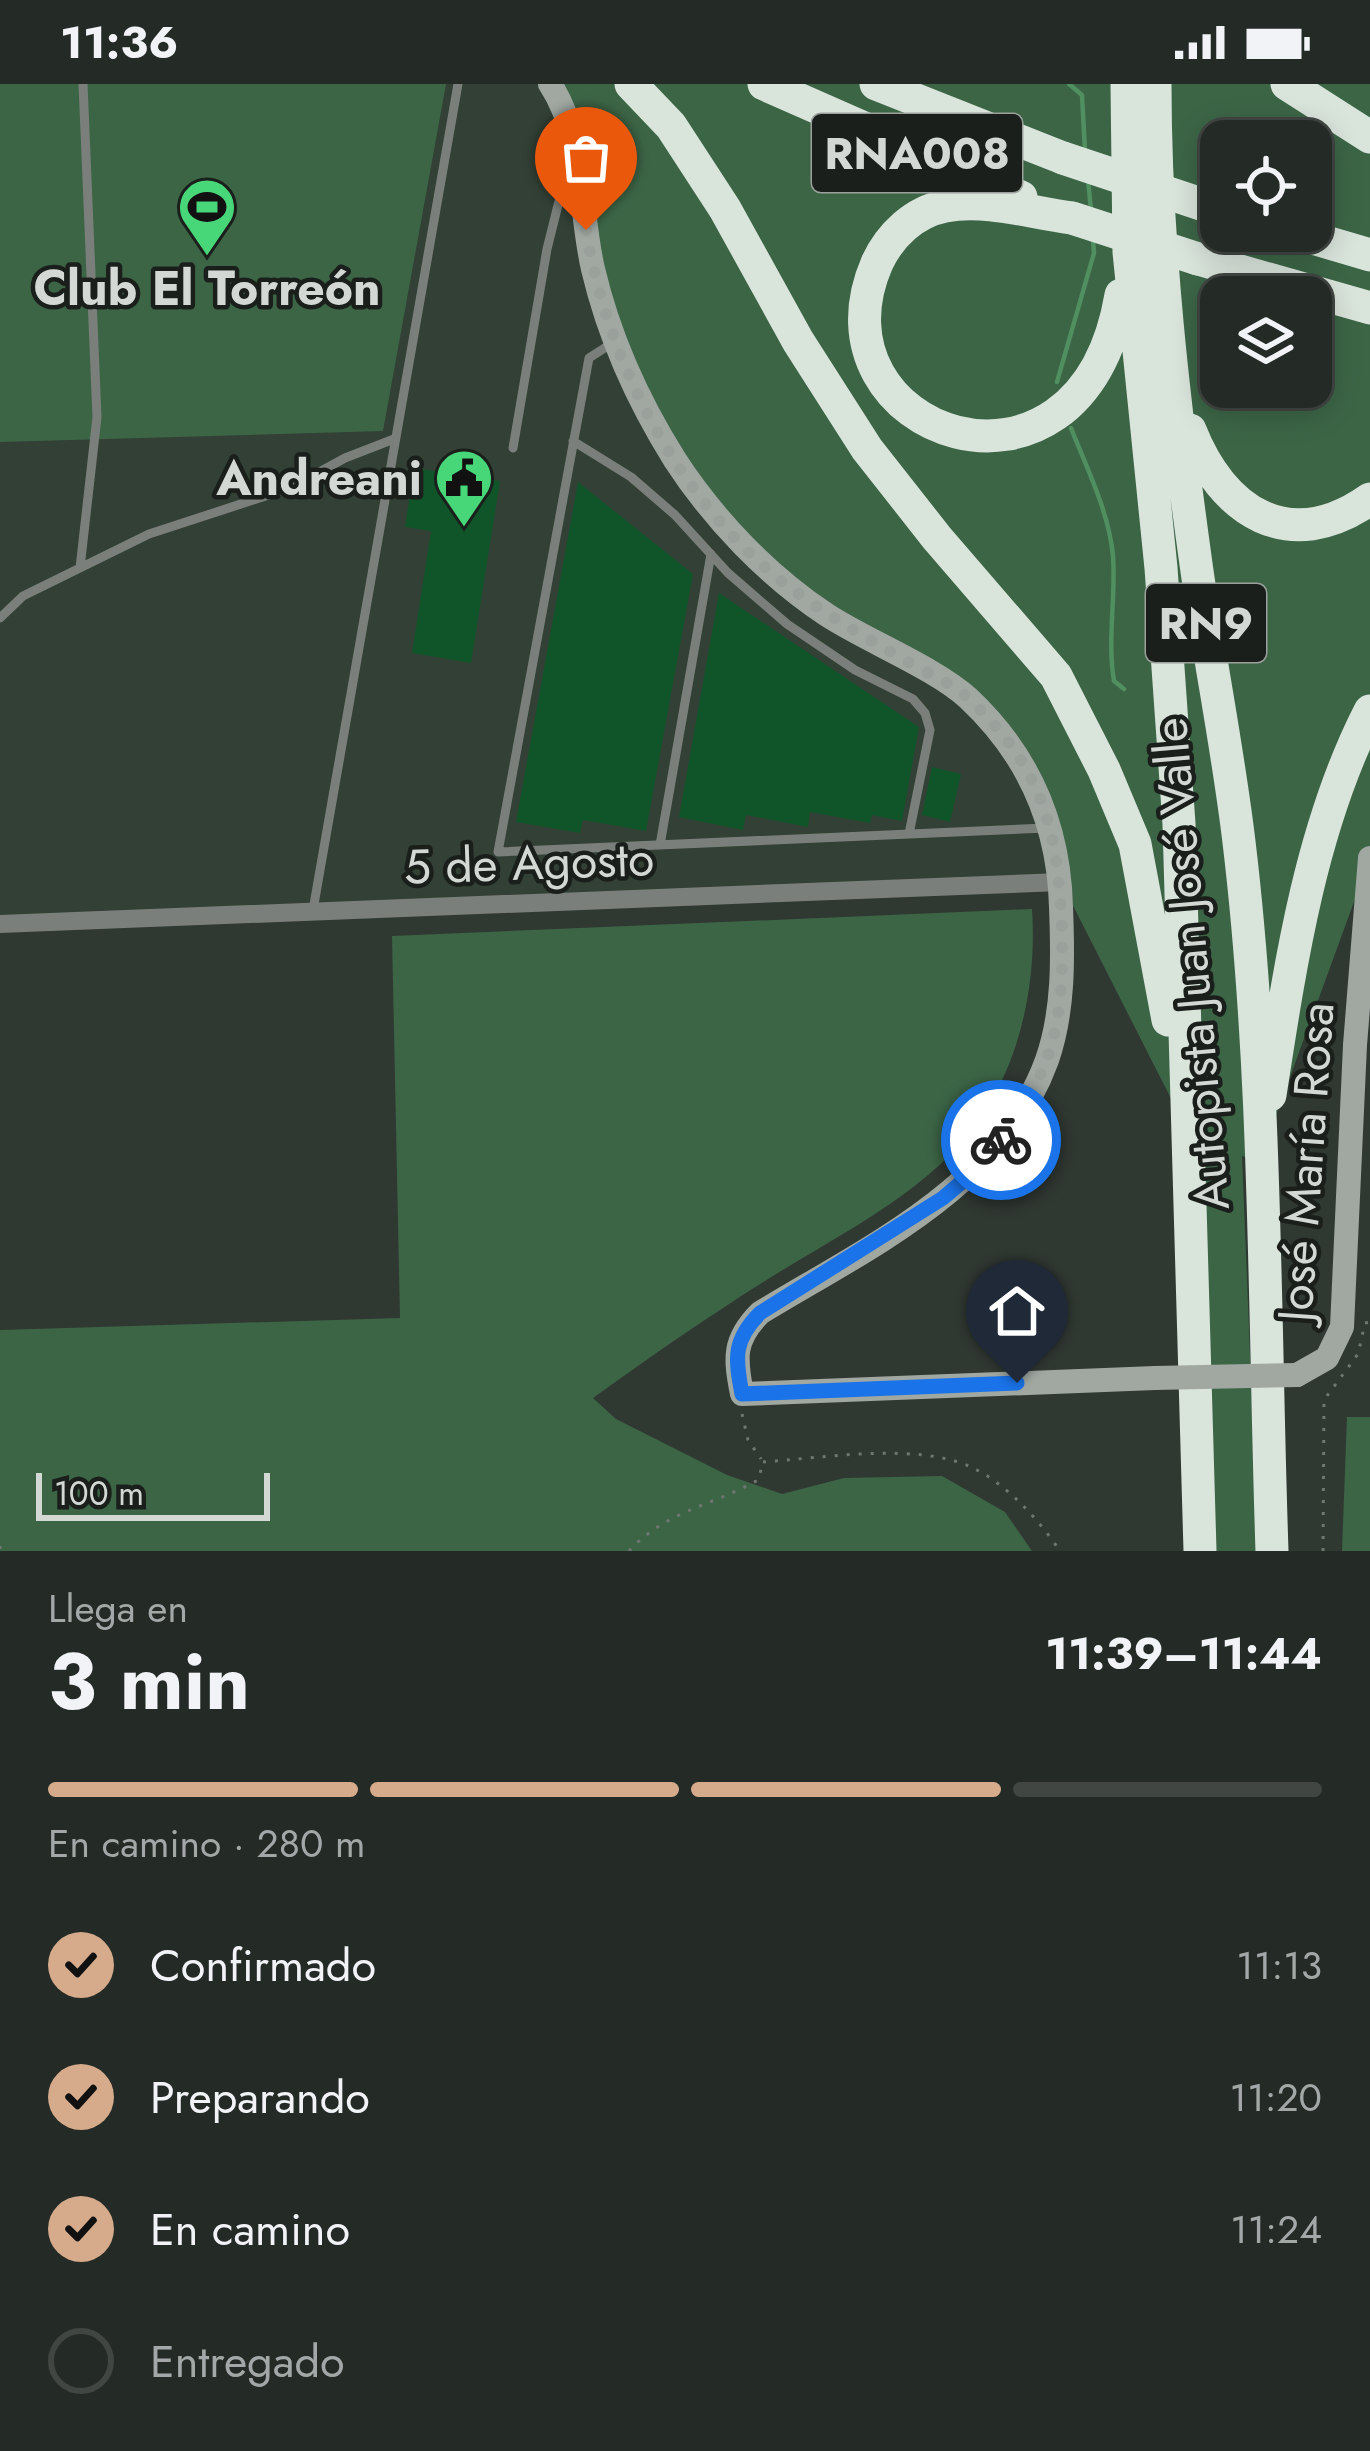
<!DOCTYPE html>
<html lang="es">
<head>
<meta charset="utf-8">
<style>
	body { margin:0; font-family:Jost,sans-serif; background:#303632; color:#f1f3f6; height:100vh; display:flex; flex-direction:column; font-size:45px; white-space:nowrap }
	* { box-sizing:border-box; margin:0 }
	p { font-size:39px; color:#a3a7a7 }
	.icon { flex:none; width:66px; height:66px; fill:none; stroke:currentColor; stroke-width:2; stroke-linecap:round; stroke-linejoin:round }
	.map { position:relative; height:1467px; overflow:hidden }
	.panel { display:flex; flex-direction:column; background:#242a26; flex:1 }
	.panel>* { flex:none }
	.tools { position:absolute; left:1200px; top:36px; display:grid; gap:24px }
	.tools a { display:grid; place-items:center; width:132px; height:132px; border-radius:24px; background:#242a26; box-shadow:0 6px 30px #0003,0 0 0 3px #414643; font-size:60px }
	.scale { position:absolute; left:36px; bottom:30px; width:234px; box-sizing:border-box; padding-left:12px; border:6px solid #d3d8d4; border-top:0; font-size:33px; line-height:42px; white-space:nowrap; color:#d3d8d4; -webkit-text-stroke:9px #1b1f1c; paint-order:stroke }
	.pin { position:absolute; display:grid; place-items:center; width:102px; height:102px; color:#fff; margin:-123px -51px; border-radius:50% 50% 50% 0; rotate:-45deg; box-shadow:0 0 12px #0007 }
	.pin .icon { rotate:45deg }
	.courier { position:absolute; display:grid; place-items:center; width:120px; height:120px; margin:-60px; border:9px solid #1a73e8; border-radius:50%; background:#fff; color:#222; box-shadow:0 3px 15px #0007 }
	.summary em { font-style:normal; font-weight:700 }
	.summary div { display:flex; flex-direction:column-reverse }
	.summary { display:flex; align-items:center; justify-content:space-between; height:204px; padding:0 48px }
	h1 { font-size:78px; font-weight:700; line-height:90px }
	.bar { display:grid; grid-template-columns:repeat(4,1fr); gap:18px 12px; align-content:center; height:144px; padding:0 48px }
	.bar i { height:15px; border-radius:9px; background:#414643 }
	.bar .active { background:#d6ab8b }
	.bar p { grid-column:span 4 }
	ol { padding:0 48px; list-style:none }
	li { display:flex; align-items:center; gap:36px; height:132px }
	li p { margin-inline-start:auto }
	li .icon { padding:12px; border-radius:50%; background:#d6ab8b; color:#111; stroke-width:4 }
	li:last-child { color:#a3a7a7 }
	li i { width:66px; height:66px; border:6px solid #414643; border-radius:50% }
	.status { display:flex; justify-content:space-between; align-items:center; height:84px; padding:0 60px; background:#242a26; direction:ltr }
	.status svg { height:33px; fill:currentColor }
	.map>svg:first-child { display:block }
	.built { fill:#324035 }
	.green { fill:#3c6546; fill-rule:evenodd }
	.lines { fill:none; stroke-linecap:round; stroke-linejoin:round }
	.stream { stroke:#4f8f60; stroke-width:4.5 }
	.building { fill:#10552a }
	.path { stroke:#707772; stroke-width:3; stroke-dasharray:3 9; stroke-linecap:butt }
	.service { stroke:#7b7f7b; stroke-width:9 }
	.minor { stroke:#7b7f7b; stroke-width:18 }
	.secondary { stroke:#a1a8a2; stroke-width:24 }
	.motorway { stroke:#d9e4db; stroke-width:33 }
	.secondary-bridge { stroke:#a1a8a2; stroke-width:24 }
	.motorway-bridge { stroke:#d9e4db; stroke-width:33 }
	.done { stroke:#9aa09b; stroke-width:12; stroke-dasharray:0 21.6 }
	.route { stroke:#1a73e8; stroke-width:15 }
	.labels { text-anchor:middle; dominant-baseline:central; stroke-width:9; stroke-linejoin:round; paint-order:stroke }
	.shield { fill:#1b1f1c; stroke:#9ca09d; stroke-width:3 }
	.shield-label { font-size:45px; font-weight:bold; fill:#d3d8d4 }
	.poi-label { font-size:48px; font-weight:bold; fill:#d3d8d4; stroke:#1b1f1c }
	.street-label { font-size:48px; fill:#d3d8d4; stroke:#1b1f1c }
</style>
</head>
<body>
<div class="status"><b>11:36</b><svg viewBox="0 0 49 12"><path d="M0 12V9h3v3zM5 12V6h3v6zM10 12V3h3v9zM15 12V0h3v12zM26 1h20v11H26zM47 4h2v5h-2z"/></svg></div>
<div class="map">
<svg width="1370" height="1467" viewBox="0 0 1370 1467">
	<rect width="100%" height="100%" fill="#303832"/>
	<path class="built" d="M0,0H550L1002,649L1061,798L0,840Z"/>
	<path class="green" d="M0,0H446L383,347L0,358Z
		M550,0H1370V774L1259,1078L1242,1072L1258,1467H1212L1187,1046L1061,798L1002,649L760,479L644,322ZM1221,57H1311V147H1221ZM1221,213H1311V303H1221Z
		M1032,825C1038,911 1014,1008 950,1071C899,1122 829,1157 768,1195C709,1232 650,1273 593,1314L616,1335L727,1391L782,1410L844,1394L942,1392L1005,1428L1032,1467H0V1246L400,1234L392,852Z
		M1347,1333H1370V1467H1342Z"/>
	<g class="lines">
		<path class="stream" d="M1069,0L1082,11L1085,67
			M1088,96L1091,126
			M1057,298L1094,169L1093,156
			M1071,344C1087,385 1109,428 1113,472C1116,514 1107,555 1114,597L1124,605"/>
	</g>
	<path class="building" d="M414,384L500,397L471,579L412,569L431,447L405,443Z
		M578,398L693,490L646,747L583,736L580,749L516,738Z
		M719,509L919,643L902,737L872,731L870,739L810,728L808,743L746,731L743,746L679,733Z
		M932,683L961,690L950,738L922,731Z"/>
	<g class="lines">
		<path class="path" d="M742,1330L748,1356L761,1375
			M763,1378C822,1374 917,1358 971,1383C1006,1399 1039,1436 1060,1467
			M0,1462V1467
			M629,1467C667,1426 712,1422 758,1396L763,1379
			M1323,1467L1324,1316L1358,1270L1365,1239L1370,1238"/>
		<path class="service" d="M614,258L589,274L498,768L1047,744
			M573,357L631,393L675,431L728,489L787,540L855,586L913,615L925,629L930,646L909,750
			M513,364L547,165L568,81
			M80,484L97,333L83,0
			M0,534L23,512L149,450L290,404L345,374L394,355
			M660,761L711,470
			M313,826L458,0"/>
		<path class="minor" d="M0,840L1061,798"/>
		<path class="secondary" d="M550,0C585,53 579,125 593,185C609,253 638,317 675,376C714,436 768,492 827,531C867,557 935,584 968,614C1029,671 1059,740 1061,823C1063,874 1064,927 1047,976C1001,1103 868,1163 760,1229C733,1256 735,1274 742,1310L1155,1294
			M1297,1291L1327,1274L1342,1243L1355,961L1370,774"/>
		<path class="motorway" d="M631,0L671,42L725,125L798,257L867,365L937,454L1056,592L1104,686L1135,760L1168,936
			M764,0L1021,113
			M876,0L1063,74
			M1127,0L1129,168L1161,484L1179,740L1200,1467
			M1155,0C1155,161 1174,321 1196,480C1209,573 1228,665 1239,758C1267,991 1264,1232 1272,1467
			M1287,0L1370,53
			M1072,134C1032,129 986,114 945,122C914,128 890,151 877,179C803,349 1081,449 1121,211
			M1289,147L1370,171
			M1198,175L1370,224
			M1190,346C1222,428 1289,472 1370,415
			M1270,1011C1290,882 1310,744 1370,627"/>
		<path class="secondary-bridge" d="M1155,1294L1297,1291"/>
		<path class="motorway-bridge" d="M1063,74L1204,121
			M1072,134L1198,175"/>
	</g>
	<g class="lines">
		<path class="done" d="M586,146C606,269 668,395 761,480C805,519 855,547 905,576C925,588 950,598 968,614C1045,685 1059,750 1062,851C1063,893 1061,938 1046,977C1035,1006 1019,1031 1001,1056"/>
		<path class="route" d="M1001,1056L970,1091L943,1114L760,1229C733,1256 735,1274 742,1310L1017,1299"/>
	</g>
	<defs>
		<symbol id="stadium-pin" viewBox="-11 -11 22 30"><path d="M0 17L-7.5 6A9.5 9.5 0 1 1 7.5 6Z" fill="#47d779" stroke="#1b1f1c"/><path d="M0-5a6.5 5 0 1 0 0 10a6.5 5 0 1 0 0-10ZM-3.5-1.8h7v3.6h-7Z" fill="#111"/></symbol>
		<symbol id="civic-pin" viewBox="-11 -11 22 30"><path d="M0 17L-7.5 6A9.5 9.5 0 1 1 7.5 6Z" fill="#47d779" stroke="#1b1f1c"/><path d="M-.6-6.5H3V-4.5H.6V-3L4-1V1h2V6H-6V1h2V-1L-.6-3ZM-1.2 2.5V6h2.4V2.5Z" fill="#111"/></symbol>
	</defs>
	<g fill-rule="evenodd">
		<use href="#stadium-pin" x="174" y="90" width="66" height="90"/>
		<use href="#civic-pin" x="431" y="361" width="66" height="90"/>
	</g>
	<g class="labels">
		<g class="shield">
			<rect x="812" y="30" width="210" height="78" rx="9"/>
			<rect x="1146" y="500" width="120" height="78" rx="9"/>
		</g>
		<g class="shield-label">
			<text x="917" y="69">RNA008</text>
			<text x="1206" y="539">RN9</text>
		</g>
		<g class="poi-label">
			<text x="207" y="204">Club El Torreón</text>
			<text x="422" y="394" text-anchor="end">Andreani</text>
		</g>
		<g class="street-label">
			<text transform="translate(529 779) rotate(-2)">5 de Agosto</text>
			<text transform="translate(1191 880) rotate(-95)">Autopista Juan José Valle</text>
			<text transform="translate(1306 1078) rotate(-86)">José María Rosa</text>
		</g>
	</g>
</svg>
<div class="tools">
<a><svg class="icon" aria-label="locate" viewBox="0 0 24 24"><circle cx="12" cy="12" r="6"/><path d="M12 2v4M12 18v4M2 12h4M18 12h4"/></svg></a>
<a><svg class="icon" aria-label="layers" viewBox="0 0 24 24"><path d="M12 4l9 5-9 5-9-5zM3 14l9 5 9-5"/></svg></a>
</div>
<div class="scale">100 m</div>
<div class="pin" style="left:586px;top:146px;background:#ea580c"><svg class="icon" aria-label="bag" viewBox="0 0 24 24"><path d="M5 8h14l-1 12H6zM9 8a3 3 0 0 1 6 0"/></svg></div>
<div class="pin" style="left:1017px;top:1299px;background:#1f2937"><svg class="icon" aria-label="home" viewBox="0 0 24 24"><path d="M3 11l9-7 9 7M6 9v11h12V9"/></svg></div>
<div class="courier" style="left:1001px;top:1056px"><svg class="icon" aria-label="bike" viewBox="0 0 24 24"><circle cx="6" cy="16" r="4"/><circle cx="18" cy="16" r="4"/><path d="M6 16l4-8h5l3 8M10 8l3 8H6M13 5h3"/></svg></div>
</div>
<section class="panel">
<div class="summary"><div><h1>3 min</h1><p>Llega en</p></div><em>11:39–11:44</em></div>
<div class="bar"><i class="active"></i><i class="active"></i><i class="active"></i><i></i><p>En camino · 280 m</p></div>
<ol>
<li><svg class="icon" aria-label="check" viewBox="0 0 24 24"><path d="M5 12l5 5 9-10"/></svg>Confirmado<p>11:13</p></li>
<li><svg class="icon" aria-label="check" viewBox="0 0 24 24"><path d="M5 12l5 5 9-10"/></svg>Preparando<p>11:20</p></li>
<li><svg class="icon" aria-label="check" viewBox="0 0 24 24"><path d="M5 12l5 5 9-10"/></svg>En camino<p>11:24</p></li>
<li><i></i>Entregado</li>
</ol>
</section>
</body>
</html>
